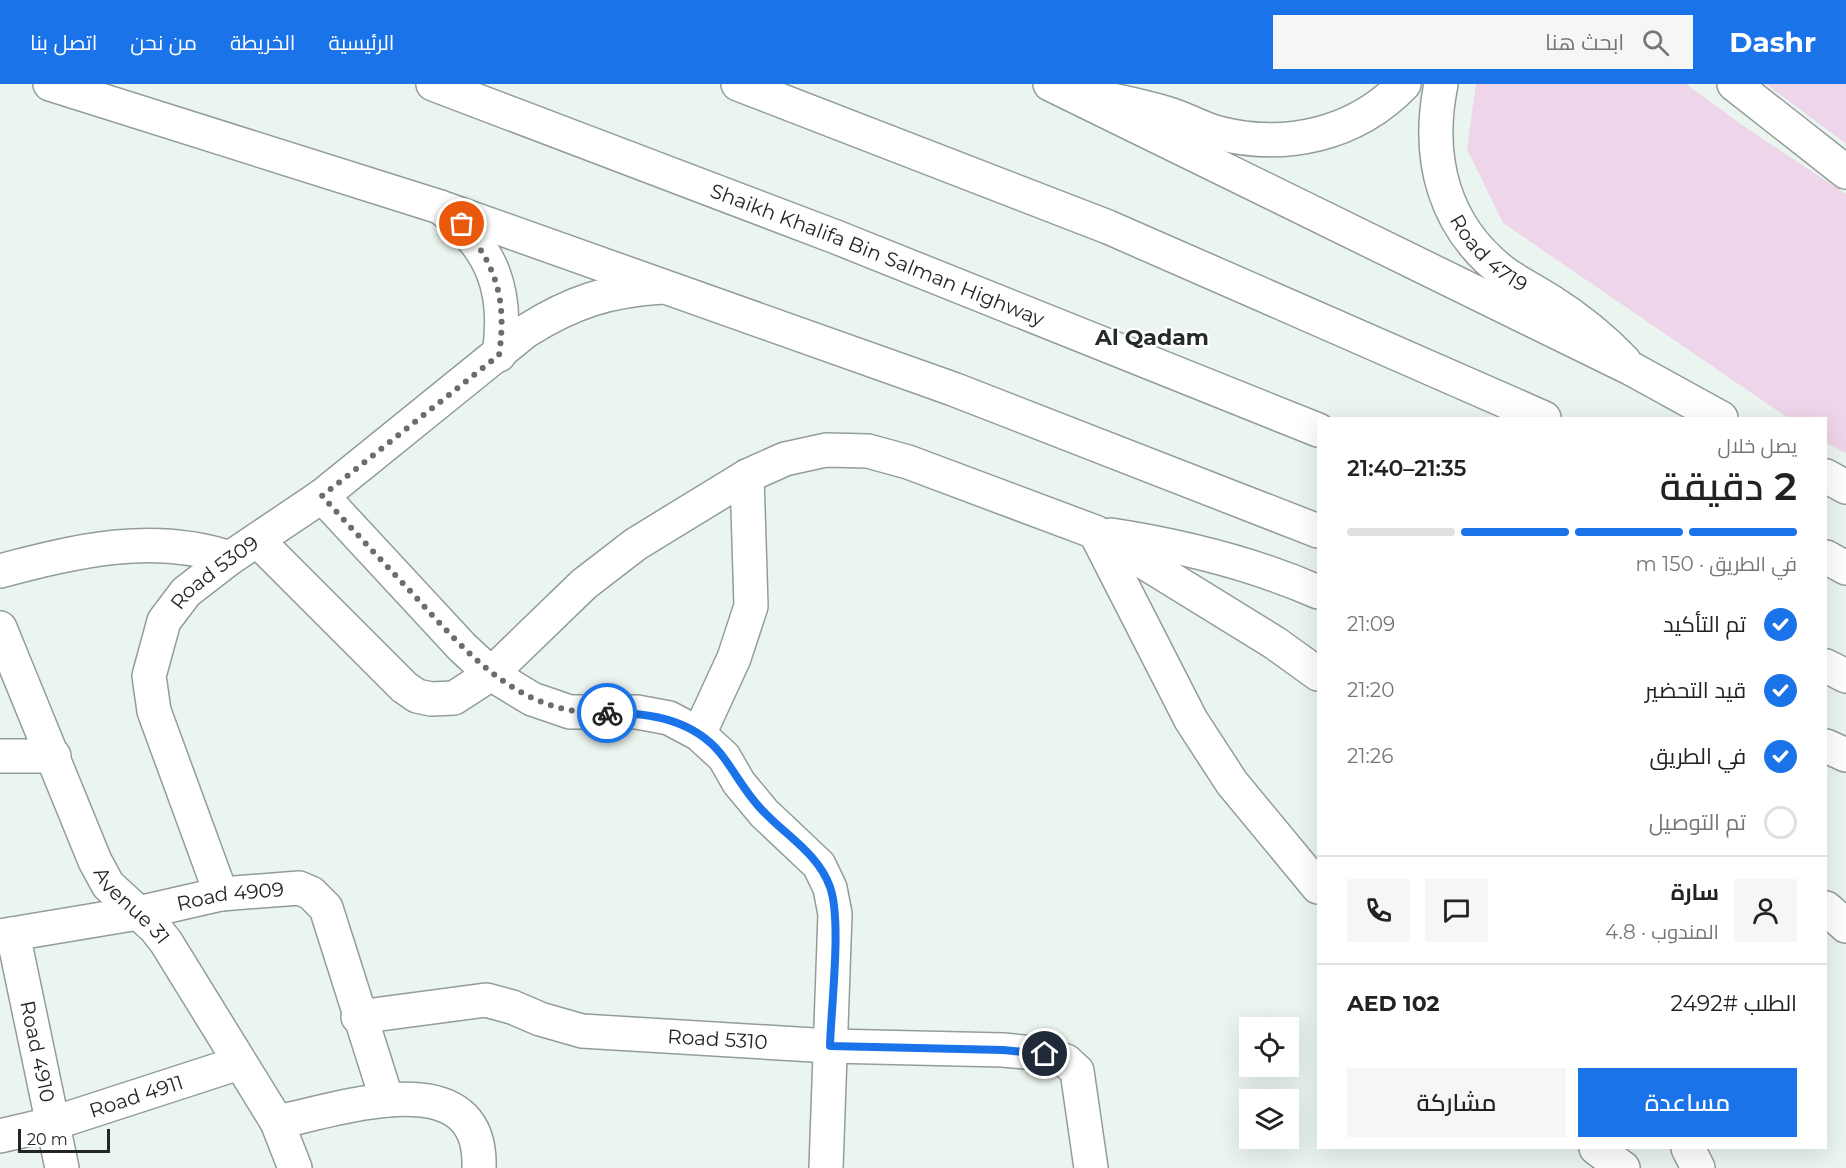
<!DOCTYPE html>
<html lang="ar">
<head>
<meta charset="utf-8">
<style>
	body { margin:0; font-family:Montserrat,Cairo,sans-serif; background:#f6f6f6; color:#222; direction:rtl; height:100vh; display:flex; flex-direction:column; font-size:22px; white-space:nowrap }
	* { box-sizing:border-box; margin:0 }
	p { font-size:20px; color:#767676 }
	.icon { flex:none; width:33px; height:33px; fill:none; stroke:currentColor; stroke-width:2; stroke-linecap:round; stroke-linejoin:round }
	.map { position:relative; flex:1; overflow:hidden; direction:ltr }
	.sheet { position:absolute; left:1317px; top:333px; width:510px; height:732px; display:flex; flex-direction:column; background:#fff; border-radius:0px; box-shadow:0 6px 24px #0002; direction:rtl }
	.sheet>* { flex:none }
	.controls { position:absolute; left:1239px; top:933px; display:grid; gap:12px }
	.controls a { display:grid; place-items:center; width:60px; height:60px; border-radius:0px; background:#fff; box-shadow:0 6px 24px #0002; font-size:30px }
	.scale { position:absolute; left:18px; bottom:15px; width:92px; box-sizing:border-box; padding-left:6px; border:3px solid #232625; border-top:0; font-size:16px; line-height:21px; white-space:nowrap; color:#232625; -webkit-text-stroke:4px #fff; paint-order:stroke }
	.pin { position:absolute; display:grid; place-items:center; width:51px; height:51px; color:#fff; margin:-26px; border:3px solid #fff; border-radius:50%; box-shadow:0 2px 6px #0007 }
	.courier { position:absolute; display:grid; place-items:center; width:60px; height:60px; margin:-30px; border:4px solid #1a73e8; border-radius:50%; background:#fff; color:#222; box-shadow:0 2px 8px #0007 }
	.head em { font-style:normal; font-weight:600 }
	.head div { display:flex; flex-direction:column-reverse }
	.head { display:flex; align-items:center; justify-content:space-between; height:102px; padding:0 30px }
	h1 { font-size:39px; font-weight:600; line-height:45px }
	.bar { display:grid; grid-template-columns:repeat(4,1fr); gap:9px 6px; align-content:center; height:72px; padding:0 30px }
	.bar i { height:8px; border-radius:4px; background:#e0e0e0 }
	.bar .on { background:#1a73e8 }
	.bar p { grid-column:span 4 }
	.line { display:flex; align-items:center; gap:15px; padding:0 30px; border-top:2px solid #e0e0e0 }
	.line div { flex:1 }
	.round { display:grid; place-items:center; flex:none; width:63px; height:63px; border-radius:0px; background:#f6f6f6 }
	ol { padding:0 30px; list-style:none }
	li { display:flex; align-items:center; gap:18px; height:66px }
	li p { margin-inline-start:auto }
	li .icon { padding:6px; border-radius:50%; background:#1a73e8; color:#fff; stroke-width:4 }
	li:last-child { color:#767676 }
	li i { width:33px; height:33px; border:3px solid #e0e0e0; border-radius:50% }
	.button { display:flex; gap:12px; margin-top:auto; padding:12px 30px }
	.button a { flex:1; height:69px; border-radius:0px; background:#1a73e8; color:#fff; font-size:24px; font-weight:600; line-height:69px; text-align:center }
	.button a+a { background:#f6f6f6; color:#222 }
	header { display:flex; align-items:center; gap:36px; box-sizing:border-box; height:84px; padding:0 30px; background:#1a73e8; color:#fff }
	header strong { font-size:28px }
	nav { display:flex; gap:33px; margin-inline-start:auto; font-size:21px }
	.search { width:420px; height:54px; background:#f6f6f6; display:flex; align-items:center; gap:15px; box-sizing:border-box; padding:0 21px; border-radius:0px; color:#767676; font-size:22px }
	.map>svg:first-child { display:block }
	.green { fill:#efd5e9 }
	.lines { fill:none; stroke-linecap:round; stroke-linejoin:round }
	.minor-casing { stroke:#939d98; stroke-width:36 }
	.highway-casing { stroke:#939d98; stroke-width:36 }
	.minor { stroke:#fff; stroke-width:33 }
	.highway { stroke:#fff; stroke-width:33 }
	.done { stroke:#696e6c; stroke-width:6; stroke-dasharray:0 10.8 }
	.route { stroke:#1a73e8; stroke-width:8 }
	.labels { text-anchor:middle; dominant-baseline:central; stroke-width:4.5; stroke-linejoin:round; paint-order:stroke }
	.street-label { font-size:20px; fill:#232625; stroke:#fff }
	.quarter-label { font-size:22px; font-weight:bold; fill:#242b28; stroke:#fff }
</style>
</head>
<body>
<header>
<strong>Dashr</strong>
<div class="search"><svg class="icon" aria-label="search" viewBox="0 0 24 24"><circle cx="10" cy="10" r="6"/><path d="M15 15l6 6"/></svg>ابحث هنا</div>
<nav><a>الرئيسية</a><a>الخريطة</a><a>من نحن</a><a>اتصل بنا</a></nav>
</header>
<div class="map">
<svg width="1846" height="1084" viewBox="0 0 1846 1084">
	<rect width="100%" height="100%" fill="#ebf5f0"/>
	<path class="green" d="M1476,0H1686L1745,43L1846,110V369L1826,359V334H1788L1503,139L1467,65Z
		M1766,0H1846V60Z"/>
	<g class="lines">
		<defs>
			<g id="minor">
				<path id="s1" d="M1441,0C1426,74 1443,144 1507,191C1521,200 1536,208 1550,217C1577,234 1602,254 1624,277"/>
				<path d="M1734,0L1846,88"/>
				<path d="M1081,10C1109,15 1138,21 1166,29C1184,34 1200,44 1218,49C1285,66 1355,51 1404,0"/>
				<path d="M440,123C492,163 509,206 499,271"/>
				<path d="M322,412L462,563L491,590L532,615L570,628H637L669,634L699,650L724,673L739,699L764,729L819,781L830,804L835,830L826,1084"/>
				<path d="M1095,448L1191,636L1232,699L1318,803"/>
				<path d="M1111,451C1182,462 1252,479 1318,508"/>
				<path d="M257,456L404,603L417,612L431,615L454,614L491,590L584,500L636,460L747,392L785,375L826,366L868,367L908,378L1095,448L1275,559L1318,590"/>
				<path d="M0,487C76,467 153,448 230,474"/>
				<path id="s2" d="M0,544L95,777L108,801L155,844L166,858L277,1038L295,1084"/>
				<path d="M699,650L734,574L751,522L747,392"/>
				<path d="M0,672H54"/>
				<path id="s3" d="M221,810L154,627L149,592L164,537L186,508L230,474L322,412L526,247C572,218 609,206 663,203"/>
				<path d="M1826,824L1846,842"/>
				<path id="s4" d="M13,850L62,1084"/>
				<path id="s5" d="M0,852L138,829L221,810L299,804L311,809L326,824L387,1016"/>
				<path id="s6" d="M358,933L486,916L512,923L540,935L582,947L830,962L1003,966L1045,970L1066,977L1077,987L1091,1084"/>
				<path d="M277,1038C338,1026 483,974 479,1084"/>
				<path id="s7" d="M0,1052L51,1040L239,979"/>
				<path d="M1596,1064L1623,1084"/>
				<path d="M1688,1064L1698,1084"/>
			</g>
			<g id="highway">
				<path d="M50,0L440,123L953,305L1318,447"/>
				<path id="s8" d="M433,0L836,153L1318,346"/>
				<path d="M738,0L1108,143L1544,334"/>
				<path d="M1050,0L1632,285L1721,334"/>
				<path d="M1826,392L1846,403"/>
				<path d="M1826,473L1846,484"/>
				<path d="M1826,582L1846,592"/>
				<path d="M1826,662L1846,671"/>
			</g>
		</defs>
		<use href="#minor" class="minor-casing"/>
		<use href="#highway" class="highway-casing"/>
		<use href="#minor" class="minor"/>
		<use href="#highway" class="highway"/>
	</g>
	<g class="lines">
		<path class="done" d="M462,140C497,183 507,216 499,271L322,412C352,445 382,477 412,509C467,569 519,632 607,629"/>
		<path class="route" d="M607,629C651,628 697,636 724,674C738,693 748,713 765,729C788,753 818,770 830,803C842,836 831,923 830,962L1003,966L1045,970"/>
	</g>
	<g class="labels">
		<g class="street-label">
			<text stroke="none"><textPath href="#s1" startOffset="186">Road 4719</textPath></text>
			<text stroke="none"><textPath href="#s8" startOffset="476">Shaikh Khalifa Bin Salman Highway</textPath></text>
			<text stroke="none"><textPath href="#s3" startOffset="358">Road 5309</textPath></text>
			<text stroke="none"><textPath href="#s5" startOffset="234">Road 4909</textPath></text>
			<text stroke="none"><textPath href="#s2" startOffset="310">Avenue 31</textPath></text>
			<text stroke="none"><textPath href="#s6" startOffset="366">Road 5310</textPath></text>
			<text stroke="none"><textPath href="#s4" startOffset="120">Road 4910</textPath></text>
			<text stroke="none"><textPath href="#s7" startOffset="142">Road 4911</textPath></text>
		</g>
		<g class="quarter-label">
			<text x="1152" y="253">Al Qadam</text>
		</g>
	</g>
</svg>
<div class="controls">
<a><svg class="icon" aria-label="locate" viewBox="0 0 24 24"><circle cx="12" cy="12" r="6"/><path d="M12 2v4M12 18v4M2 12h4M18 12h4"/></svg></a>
<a><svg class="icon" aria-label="layers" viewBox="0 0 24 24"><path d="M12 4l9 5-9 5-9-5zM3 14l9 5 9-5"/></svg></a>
</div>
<div class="scale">20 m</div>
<div class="pin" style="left:462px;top:140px;background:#ea580c"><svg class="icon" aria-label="bag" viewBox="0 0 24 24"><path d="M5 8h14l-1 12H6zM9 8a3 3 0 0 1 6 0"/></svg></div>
<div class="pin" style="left:1045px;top:970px;background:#1f2937"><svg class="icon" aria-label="home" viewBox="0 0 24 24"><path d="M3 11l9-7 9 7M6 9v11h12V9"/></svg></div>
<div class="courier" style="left:607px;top:629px"><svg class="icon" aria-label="bike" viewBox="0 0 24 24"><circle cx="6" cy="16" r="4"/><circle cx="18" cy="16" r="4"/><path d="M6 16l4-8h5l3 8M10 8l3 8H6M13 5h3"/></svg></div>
<section class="sheet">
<div class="head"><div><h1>2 دقيقة</h1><p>يصل خلال</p></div><em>21:35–21:40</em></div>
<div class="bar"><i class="on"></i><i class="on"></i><i class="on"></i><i></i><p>في الطريق · 150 m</p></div>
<ol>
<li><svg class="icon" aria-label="check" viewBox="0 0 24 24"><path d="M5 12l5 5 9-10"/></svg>تم التأكيد<p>21:09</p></li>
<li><svg class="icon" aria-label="check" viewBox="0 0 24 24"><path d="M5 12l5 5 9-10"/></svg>قيد التحضير<p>21:20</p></li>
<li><svg class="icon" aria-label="check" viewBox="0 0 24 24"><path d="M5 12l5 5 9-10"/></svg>في الطريق<p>21:26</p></li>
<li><i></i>تم التوصيل</li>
</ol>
<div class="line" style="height:108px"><a class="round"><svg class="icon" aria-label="person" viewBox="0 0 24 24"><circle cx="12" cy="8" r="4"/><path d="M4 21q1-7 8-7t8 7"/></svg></a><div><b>سارة</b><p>المندوب · 4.8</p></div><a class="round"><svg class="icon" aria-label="chat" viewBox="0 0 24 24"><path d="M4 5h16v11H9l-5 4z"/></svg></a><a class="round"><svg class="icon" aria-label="phone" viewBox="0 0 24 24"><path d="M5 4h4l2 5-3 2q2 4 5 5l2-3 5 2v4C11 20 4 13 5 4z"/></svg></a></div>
<div class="line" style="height:78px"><div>الطلب #2492</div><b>AED 102</b></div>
<div class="button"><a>مساعدة</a><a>مشاركة</a></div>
</section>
</div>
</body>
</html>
